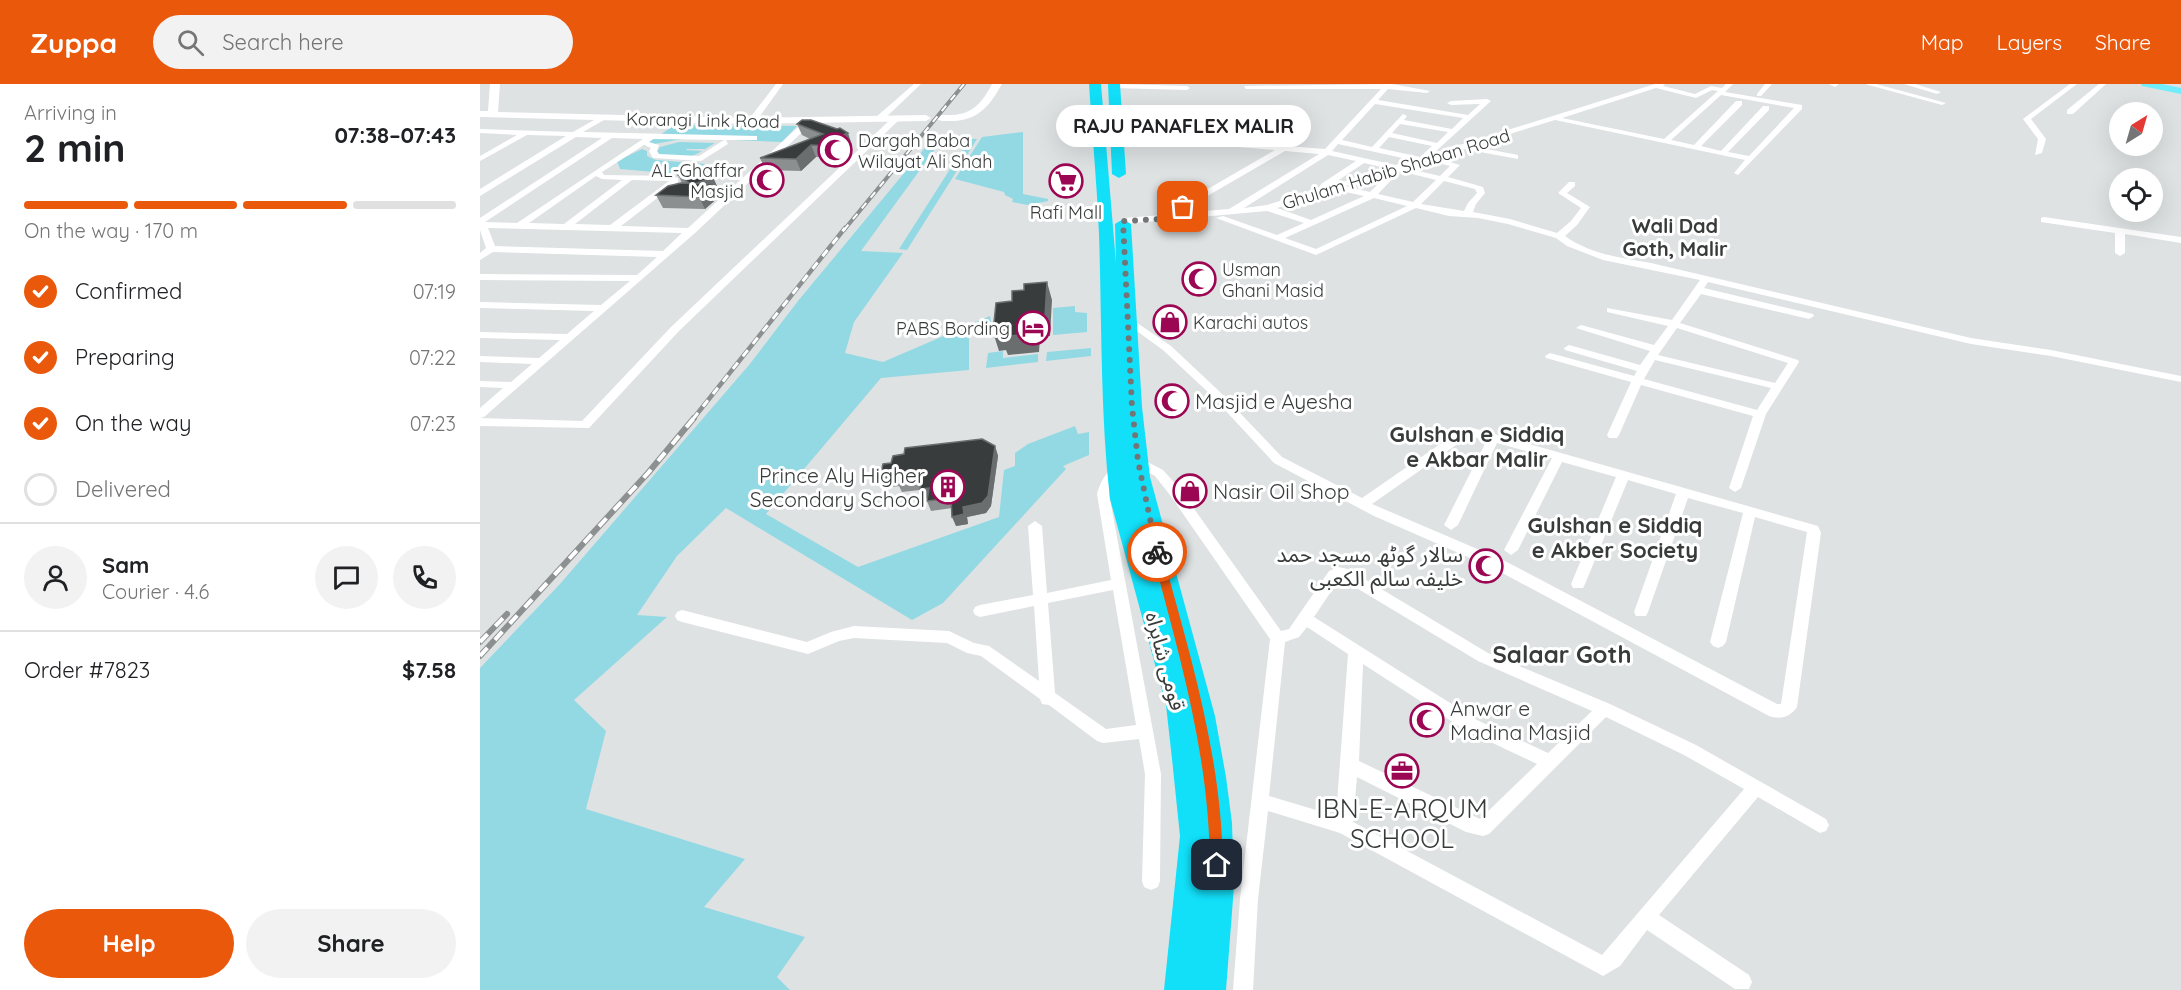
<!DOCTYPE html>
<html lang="en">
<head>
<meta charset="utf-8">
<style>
	body { margin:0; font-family:Quicksand,"Noto Sans Arabic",sans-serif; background:#f2f2f2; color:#202124; height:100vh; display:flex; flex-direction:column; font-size:22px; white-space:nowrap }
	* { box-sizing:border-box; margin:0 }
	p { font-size:20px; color:#757577 }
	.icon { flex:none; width:33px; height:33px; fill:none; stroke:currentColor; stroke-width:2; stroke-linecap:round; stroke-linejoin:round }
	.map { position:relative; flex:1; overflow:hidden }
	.sheet { display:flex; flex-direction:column; background:#fff; width:480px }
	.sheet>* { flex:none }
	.needle { width:39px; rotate:37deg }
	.tools { position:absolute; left:1629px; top:18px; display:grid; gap:12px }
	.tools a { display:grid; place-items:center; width:54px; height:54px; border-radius:50%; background:#fff; box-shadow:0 6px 24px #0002; font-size:30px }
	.pin { position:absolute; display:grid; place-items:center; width:51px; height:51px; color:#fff; margin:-26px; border-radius:12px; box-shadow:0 3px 9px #0006 }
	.courier { position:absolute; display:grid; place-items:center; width:60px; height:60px; margin:-30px; border:4px solid #ea580c; border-radius:50%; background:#fff; color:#222; box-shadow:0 2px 8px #0007 }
	.bubble { position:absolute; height:42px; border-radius:21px; background:#fff; box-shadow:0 6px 24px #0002; font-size:20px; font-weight:800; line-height:42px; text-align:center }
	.head em { font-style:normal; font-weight:800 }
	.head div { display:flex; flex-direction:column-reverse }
	.head { display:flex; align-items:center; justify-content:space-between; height:102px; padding:0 24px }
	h1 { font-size:39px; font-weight:800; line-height:45px }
	.bar { display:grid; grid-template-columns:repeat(4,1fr); gap:9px 6px; align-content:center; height:72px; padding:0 24px }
	.bar i { height:8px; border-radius:4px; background:#e0e0e0 }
	.bar .on { background:#ea580c }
	.bar p { grid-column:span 4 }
	.line { display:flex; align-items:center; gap:15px; padding:0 24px; border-top:2px solid #e0e0e0 }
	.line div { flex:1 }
	.round { display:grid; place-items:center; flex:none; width:63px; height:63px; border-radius:32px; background:#f2f2f2 }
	ol { padding:0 24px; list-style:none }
	li { display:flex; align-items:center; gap:18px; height:66px }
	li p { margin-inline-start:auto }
	li .icon { padding:6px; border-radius:50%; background:#ea580c; color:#fff; stroke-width:4 }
	li:last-child { color:#757577 }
	li i { width:33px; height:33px; border:3px solid #e0e0e0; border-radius:50% }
	.cta { display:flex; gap:12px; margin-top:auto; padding:12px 24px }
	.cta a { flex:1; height:69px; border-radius:36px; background:#ea580c; color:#fff; font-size:24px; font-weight:800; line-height:69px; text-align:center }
	.cta a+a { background:#f2f2f2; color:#202124 }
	header { display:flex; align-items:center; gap:36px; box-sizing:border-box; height:84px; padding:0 30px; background:#ea580c; color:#fff }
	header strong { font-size:28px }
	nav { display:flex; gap:33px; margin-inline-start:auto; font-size:21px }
	.search { width:420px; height:54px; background:#f2f2f2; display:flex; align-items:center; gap:15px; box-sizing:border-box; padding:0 21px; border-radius:33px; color:#757577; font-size:22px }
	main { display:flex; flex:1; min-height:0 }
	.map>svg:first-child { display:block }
	.green { fill:#93d9e4 }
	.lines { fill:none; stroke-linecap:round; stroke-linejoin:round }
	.street { fill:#fff; fill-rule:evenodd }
	.secondary { fill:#fff; fill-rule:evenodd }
	.primary { fill:#71ecfb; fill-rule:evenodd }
	.highway { fill:#12e0f9; fill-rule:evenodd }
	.rail-far2-casing { stroke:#8d9090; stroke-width:4 }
	.rail-far1-casing { stroke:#8d9090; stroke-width:4.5 }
	.rail-casing { stroke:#8d9090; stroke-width:6 }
	.rail-far2 { stroke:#fff; stroke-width:2; stroke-dasharray:7; stroke-linecap:butt }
	.rail-far1 { stroke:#fff; stroke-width:3; stroke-dasharray:8; stroke-linecap:butt }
	.rail { stroke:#fff; stroke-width:4; stroke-dasharray:11; stroke-linecap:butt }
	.wall { fill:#8c8f90 }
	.shaded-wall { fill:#6a6e6e }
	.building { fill:#393c3c; stroke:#6a6e6e; stroke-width:1.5 }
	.route { fill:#ea580c }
	.done { stroke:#737576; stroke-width:6; stroke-dasharray:0 10.8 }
	.labels { text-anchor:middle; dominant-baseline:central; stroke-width:6; stroke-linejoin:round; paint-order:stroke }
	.far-street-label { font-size:18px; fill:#393b3b; stroke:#fff }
	.far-poi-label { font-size:18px; fill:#393b3b; stroke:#fff; text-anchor:start }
	.far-quarter-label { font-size:20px; font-weight:bold; fill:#393b3b; stroke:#fff }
	.poi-label { font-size:21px; fill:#393b3b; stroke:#fff; text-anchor:start }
	.street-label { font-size:21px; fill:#393b3b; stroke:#fff }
	.neighbourhood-label { font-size:22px; font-weight:bold; fill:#393b3b; stroke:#fff }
	.quarter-label { font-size:24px; font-weight:bold; fill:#393b3b; stroke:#fff }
	.near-poi-label { font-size:26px; fill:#393b3b; stroke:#fff }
</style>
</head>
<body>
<header>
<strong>Zuppa</strong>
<div class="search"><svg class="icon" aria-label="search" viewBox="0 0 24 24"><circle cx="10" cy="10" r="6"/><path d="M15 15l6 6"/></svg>Search here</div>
<nav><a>Map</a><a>Layers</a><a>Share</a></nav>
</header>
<main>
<section class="sheet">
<div class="head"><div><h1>2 min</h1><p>Arriving in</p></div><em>07:38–07:43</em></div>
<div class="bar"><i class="on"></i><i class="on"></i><i class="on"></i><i></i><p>On the way · 170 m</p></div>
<ol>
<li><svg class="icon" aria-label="check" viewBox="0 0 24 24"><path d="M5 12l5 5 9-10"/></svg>Confirmed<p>07:19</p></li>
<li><svg class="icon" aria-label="check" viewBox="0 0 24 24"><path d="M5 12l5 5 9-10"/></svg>Preparing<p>07:22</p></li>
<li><svg class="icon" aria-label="check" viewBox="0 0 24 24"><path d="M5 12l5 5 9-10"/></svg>On the way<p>07:23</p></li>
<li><i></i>Delivered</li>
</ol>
<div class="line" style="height:108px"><a class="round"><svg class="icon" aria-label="person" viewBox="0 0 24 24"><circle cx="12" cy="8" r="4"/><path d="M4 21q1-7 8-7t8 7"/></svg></a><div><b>Sam</b><p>Courier · 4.6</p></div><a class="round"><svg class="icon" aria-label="chat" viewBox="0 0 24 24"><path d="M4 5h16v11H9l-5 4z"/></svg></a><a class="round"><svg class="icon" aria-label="phone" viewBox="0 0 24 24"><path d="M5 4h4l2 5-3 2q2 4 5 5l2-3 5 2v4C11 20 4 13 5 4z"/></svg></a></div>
<div class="line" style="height:78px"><div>Order #7823</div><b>$7.58</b></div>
<div class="cta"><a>Help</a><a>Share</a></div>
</section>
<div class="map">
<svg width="1701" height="906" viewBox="0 0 1701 906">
	<rect width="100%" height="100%" fill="#dee2e3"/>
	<path class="green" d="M195,41L317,42L302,58L208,54L163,62Z
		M543,48V110L568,115V117L548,121L532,118L533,115L525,111L524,108L475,95L502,53Z
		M454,53L497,55L427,166L419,165L488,57H461L381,167L423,169L374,238L365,269L403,278L510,232L511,238L489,246V286L401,294L286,430L378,483L519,433L524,386L535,382V369L548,360L595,342L598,350L609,348V371L583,382L586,385L463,519L432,536L246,424L197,472L157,531L187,533L94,616L126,647L106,725L265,775L224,823L325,853L297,893L310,906H0V584L80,500L269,281L318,217Z
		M199,58L235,59L225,65H207L206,66L222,67C210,75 189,77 176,69L180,63Z
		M162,65L167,67V72L176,76L238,81L224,91L220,92L140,85L137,77Z
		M595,222V228L607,229V248L573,251V224Z
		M611,264V272L566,277L567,268Z
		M523,267V274L558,270V278L506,284L508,269Z"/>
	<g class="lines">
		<path class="street" d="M296,0H303L275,39H269V35Z
			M434,0H441L402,37H396V33Z
			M637,0L707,2L710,4L707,6L634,4L631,2Z
			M912,0L950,7L947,9L908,5L898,16L988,31L1000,20L971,21L967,19L971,17L1007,15L1011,17L954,69L1175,0H1185L1183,2L1215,10L1231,2L1242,4L1246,0H1253L1245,8L1322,21V25L1258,91L1254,89L1265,76L1075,36L991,62L1038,71V75L984,65L956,74L980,81L968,93L1003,103L1005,109L996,120L993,128L1030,135L1077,149L1091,137L1101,124L1078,109L1089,98H1095V102L1087,109L1110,123L1097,141L1085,152C1110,170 1141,174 1171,179L1491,254L1571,266L1701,292V298L1571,272L1491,260L1228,198L1224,204L1333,230L1334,232L1329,235L1221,210L1200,239L1318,276L1319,278L1286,330L1261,404L1255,408L1249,404L1273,332L1161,301L1139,351L1137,354H1129L1127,351L1151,298L1066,274L1065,272L1070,269L1154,292L1157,287L1085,266L1084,264L1089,261L1160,281L1170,267L1096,244L1101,241L1174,261L1188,242L1127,228V224L1192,236L1220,196L1123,176L1087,162L1076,154L1028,140L998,134L969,132L936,124L836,171L736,134L743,132L797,151L824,139L787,127L643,140L639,137L643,134L683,131L795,66L637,53H634V49L845,65L901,5H766L764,2ZM1176,4L1216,14L1232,6L1238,7L1184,55L1082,34ZM1241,11L1314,24L1269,72L1248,68L1289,26V22H1283L1241,67L1221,62L1262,21V17H1256L1214,61L1191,56ZM895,20L983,34L972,45L924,36L927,32L923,30L892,63L862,56ZM920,40L968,48L957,59L912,49ZM909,53L952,62L940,73L899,64ZM858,60L932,76L915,81L852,67ZM805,67L839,70L749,125L698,129ZM848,71L876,77L841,100L840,102L842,104L787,121L764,124ZM948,76L970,82L960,92L925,84ZM884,79L906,84L850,102ZM920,87L956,96L933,118L898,110ZM910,88L890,108L865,102ZM964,97L995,105L997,109L988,119L984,127L941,120ZM857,106L884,112L831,136L797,124ZM894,114L927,122L836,165L805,154ZM1197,244L1308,279L1295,299L1178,271ZM1175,276L1291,304L1277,326L1164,295Z
			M1285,0H1292L1281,12H1277V10Z
			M1349,0H1358V1L1355,3Z
			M1385,0H1396L1466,19L1462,21Z
			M1424,0H1435L1461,8L1457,10Z
			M1590,0H1597L1551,35L1566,55L1562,69L1555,71L1558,55L1543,35Z
			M1619,0H1626L1593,30H1587V26Z
			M121,32L125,34L124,36L103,48L277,52V56H246L248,60L221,77L173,74L169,67L171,64L164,61L122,88L124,91L190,92L198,94V98L141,142L208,144L327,35L334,37L215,149L4,333L0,334V324L23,304L0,303V297L31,298L52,280L0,278V272L59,274L80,256L0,254V248L87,250L114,227L0,224V218L121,221L150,197L0,196V190L157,191L177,173L13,168L0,176V169L6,164L0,146V134L122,54L96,53L0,112V105L86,52L47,51L0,77V72L37,51L0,49V45L93,48ZM132,54L163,55L37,139L5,138ZM173,55L244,56L219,72L179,70L177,67L179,61L169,58ZM116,92L122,95L142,96L84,140L49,139ZM152,96L189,97L130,141L95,140ZM8,144L202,149L183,167L15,162Z
			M413,33L420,35L199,247L109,344L0,342V334L102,337L191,243Z
			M1564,133L1701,153V159L1645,150V169L1640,172L1635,169V149L1561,138V134Z
			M647,232L691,262L739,307L802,373L882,414L982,345L993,344L1338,442L1341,449L1317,623C1310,633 1301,636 1289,632L1013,484L894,432L794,379L731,311L683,266L643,237V233ZM989,352L1007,356L964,441L971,446L978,441L1017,359L1072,374L1024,466L1031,471L1038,466L1082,378L1136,393L1091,500L1093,504H1103L1105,500L1148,396L1196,410L1154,528L1156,532H1166L1168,528L1208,414L1263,429L1230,558L1233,562L1238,564L1243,562L1246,558L1275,433L1327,448L1301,620H1297L1023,476L892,420Z
			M658,373L683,386L700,405L801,547L809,545L849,487L858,483L868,485L1008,569L1130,620L1216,661L1346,735L1349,741L1346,747L1340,749L1278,713L1179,831L1269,891L1272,898L1269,905H1255L1167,846L1140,882L1123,892L860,749L788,727L778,815L773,906H753L760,815L790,555L690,411L675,392L654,380L652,377ZM860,494L998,577L1112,627L1068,669L997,636L834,533ZM827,543L868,570L856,732L789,712L805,558L819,553ZM883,580L985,646L1057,680L1000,735L879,677ZM1126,633L1204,671L1264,705L1122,871L873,738L877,693L986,748L1003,752L1009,750Z
			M637,382L643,386L632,401L629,410L681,690L680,797L678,803L671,806L664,803L662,797L665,690L659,655L623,659L617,657L569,621L562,620L560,615L501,572L487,569L467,559L374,554L359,557L328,570L202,538L197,536L195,532L197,528L202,526L327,558L351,548L374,542L469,547L494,559L509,562L559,597L554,522L500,533L495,531L493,527L495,523L500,521L553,511L548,442L555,437L562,442L567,509L631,496L617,410C620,399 626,386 637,382ZM633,506L656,641L626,645L575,609L568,519Z"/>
		<path class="secondary" d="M10,0H20L18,28L272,34L446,31L451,34L446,37L272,40L0,33V27H8Z
			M512,0H522C510,21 499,36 473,37C466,37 460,38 454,34C460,30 465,31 472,31C494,30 503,17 512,0Z"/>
		<path class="primary" d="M1661,0H1682L1701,4V10L1662,2Z"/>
		<path class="highway" d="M609,0H621L636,179L635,140L643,135L651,140L662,323L670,393L735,632L746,693L752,739L754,802L746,906H684L700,752L692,675L686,621L630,415C620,327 622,239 619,150C617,100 612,50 609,0Z
			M628,0H640L646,90L639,94L632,90Z"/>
		<defs>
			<path id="rail-far2" d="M364,146L484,0"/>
			<path id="rail-far1" d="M213,335L365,144"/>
			<path id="rail" d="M0,558L27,530
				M0,572L168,389L214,334"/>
		</defs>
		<use href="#rail-far2" class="rail-far2-casing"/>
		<use href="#rail-far1" class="rail-far1-casing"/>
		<use href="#rail" class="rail-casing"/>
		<use href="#rail-far2" class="rail-far2"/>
		<use href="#rail-far1" class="rail-far1"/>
		<use href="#rail" class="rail"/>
	</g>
	<path class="wall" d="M317,40L372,61L368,63L370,68L357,74L336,73L321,87L285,86L280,74L330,55L322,51Z
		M198,91L237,102L234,103L239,113L225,125L183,124L176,111L202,99Z
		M515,362L518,372L511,422L506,429L487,433L488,440L476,442L472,424L451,427L447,417L448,414L444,415L440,406L422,408L419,402L404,404L400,394Z"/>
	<path class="shaded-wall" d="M368,49L372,61L368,63L370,68L357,74L352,62L357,53Z
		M331,61L336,73L321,87L316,75Z
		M233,93L237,102L234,103L239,113L225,125L213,101Z
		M567,198L572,216L570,252L560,253L559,268L528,271L526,266L519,267L513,248L523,247L555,235Z
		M515,362L518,372L511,422L506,429L487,433L488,440L476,442L472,433L483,423Z
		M449,404L453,413L444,415L440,405Z"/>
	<path class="building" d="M322,36H331L357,45L360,44L368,49L357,53L366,56L352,62L331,61L316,75L280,74L343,50L317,40Z
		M215,86L233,93L215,100H211L198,91Z
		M201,99L233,100L219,113L176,111L188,102Z
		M567,198L565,233L555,235V249L522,253L523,247L513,248L516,219L532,217V207L544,206V200Z
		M502,355L515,362L508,412L502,419L483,423L484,430L472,433L471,414L447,417L449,404L440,405L442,395L417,398L419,392L400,394L403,380L411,379L413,372L424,370L425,364Z"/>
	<path class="route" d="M677,464L682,468C711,575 741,669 743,781L741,786L737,787L732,786L730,781C729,669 700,575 672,468Z"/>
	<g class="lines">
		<path class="done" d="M677,468L658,377L652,323L643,137L683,135L703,123"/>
	</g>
	<defs>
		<symbol id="mosque-ring" viewBox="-11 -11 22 22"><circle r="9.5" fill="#fff" stroke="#9c0754" stroke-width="1.5"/><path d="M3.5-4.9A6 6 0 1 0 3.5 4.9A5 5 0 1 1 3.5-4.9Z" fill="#9c0754"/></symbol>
		<symbol id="supermarket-ring" viewBox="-11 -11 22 22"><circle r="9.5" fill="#fff" stroke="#9c0754" stroke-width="1.5"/><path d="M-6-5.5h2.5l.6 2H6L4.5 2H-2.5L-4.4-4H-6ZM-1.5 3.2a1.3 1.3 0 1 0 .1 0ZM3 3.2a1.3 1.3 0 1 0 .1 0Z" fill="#9c0754"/></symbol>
		<symbol id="shop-ring" viewBox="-11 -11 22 22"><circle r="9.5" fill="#fff" stroke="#9c0754" stroke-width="1.5"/><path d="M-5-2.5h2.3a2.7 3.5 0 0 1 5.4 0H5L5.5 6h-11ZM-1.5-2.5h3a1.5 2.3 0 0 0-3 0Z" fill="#9c0754"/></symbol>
		<symbol id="hotel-ring" viewBox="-11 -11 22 22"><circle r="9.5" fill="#fff" stroke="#9c0754" stroke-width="1.5"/><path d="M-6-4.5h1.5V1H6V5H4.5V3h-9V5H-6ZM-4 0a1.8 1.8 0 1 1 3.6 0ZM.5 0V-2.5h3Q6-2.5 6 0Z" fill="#9c0754"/></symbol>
		<symbol id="building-ring" viewBox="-11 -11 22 22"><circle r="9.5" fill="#fff" stroke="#9c0754" stroke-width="1.5"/><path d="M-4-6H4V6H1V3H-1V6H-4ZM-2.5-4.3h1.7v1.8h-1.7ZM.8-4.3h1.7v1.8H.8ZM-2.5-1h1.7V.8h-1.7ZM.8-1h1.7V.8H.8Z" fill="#9c0754"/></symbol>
		<symbol id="office-ring" viewBox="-11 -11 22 22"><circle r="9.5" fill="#fff" stroke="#9c0754" stroke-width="1.5"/><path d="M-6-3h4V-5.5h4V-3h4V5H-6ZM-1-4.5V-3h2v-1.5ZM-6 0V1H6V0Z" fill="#9c0754"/></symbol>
	</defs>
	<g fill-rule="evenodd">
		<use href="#mosque-ring" x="336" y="47" width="38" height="38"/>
		<use href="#mosque-ring" x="268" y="77" width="38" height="38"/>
		<use href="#supermarket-ring" x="567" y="78" width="38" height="38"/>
		<use href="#mosque-ring" x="700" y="176" width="38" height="38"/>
		<use href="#shop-ring" x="671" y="219" width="38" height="38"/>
		<use href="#hotel-ring" x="534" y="225" width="38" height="38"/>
		<use href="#mosque-ring" x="673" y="298" width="38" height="38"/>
		<use href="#building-ring" x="449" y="384" width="38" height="38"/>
		<use href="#shop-ring" x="691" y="388" width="38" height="38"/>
		<use href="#mosque-ring" x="987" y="463" width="38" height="38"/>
		<use href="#mosque-ring" x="928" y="617" width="38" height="38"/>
		<use href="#office-ring" x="903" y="668" width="38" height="38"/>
	</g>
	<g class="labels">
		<g class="far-street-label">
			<text transform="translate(223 36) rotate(1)">Korangi Link Road</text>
			<text transform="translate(916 85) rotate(-17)">Ghulam Habib Shaban Road</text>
		</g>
		<g class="far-poi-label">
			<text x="378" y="56">Dargah Baba<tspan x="378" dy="21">Wilayat Ali Shah</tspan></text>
			<text x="264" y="86" text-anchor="end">AL-Ghaffar<tspan x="264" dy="21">Masjid</tspan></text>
			<text x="586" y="128" text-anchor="middle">Rafi Mall</text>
			<text x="742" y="185">Usman<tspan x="742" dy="21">Ghani Masid</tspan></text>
			<text x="713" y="238">Karachi autos</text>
			<text x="530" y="244" text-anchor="end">PABS Bording</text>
		</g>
		<g class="far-quarter-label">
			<text x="1195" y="141">Wali Dad<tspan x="1195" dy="23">Goth, Malir</tspan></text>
		</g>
		<g class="poi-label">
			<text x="715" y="317">Masjid e Ayesha</text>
			<text x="445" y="391" text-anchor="end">Prince Aly Higher<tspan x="445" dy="24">Secondary School</tspan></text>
			<text x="733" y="407">Nasir Oil Shop</text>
			<text x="983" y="470" text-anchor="end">سالار گوٹھ مسجد حمد<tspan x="983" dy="24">خلیفہ سالم الکعبی</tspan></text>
			<text x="970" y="624">Anwar e<tspan x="970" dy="24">Madina Masjid</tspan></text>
		</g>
		<g class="street-label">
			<text transform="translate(686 577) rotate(75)">قومی شاہراہ</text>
		</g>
		<g class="neighbourhood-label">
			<text x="997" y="350">Gulshan e Siddiq<tspan x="997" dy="25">e Akbar Malir</tspan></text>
			<text x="1135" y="441">Gulshan e Siddiq<tspan x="1135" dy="25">e Akber Society</tspan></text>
		</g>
		<g class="quarter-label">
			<text x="1082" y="570">Salaar Goth</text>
		</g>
		<g class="near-poi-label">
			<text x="922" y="724">IBN-E-ARQUM<tspan x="922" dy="30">SCHOOL</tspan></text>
		</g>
	</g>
</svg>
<div class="tools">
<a><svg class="needle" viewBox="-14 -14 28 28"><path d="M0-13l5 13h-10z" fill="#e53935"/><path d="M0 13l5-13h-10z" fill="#757577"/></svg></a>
<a><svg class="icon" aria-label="locate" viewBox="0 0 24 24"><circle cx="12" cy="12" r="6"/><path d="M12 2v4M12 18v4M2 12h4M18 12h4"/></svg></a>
</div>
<div class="pin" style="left:703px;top:123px;background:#ea580c"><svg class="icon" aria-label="bag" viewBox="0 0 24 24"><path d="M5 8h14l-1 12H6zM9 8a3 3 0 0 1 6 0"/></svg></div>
<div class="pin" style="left:737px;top:781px;background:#1f2937"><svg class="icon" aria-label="home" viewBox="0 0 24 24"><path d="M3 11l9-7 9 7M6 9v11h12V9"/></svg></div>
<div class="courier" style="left:677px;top:468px"><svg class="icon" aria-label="bike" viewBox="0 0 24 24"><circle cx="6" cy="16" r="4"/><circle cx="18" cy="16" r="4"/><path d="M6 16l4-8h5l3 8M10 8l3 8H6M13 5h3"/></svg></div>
<div class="bubble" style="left:576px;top:21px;width:255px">RAJU PANAFLEX MALIR</div>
</div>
</main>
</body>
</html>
